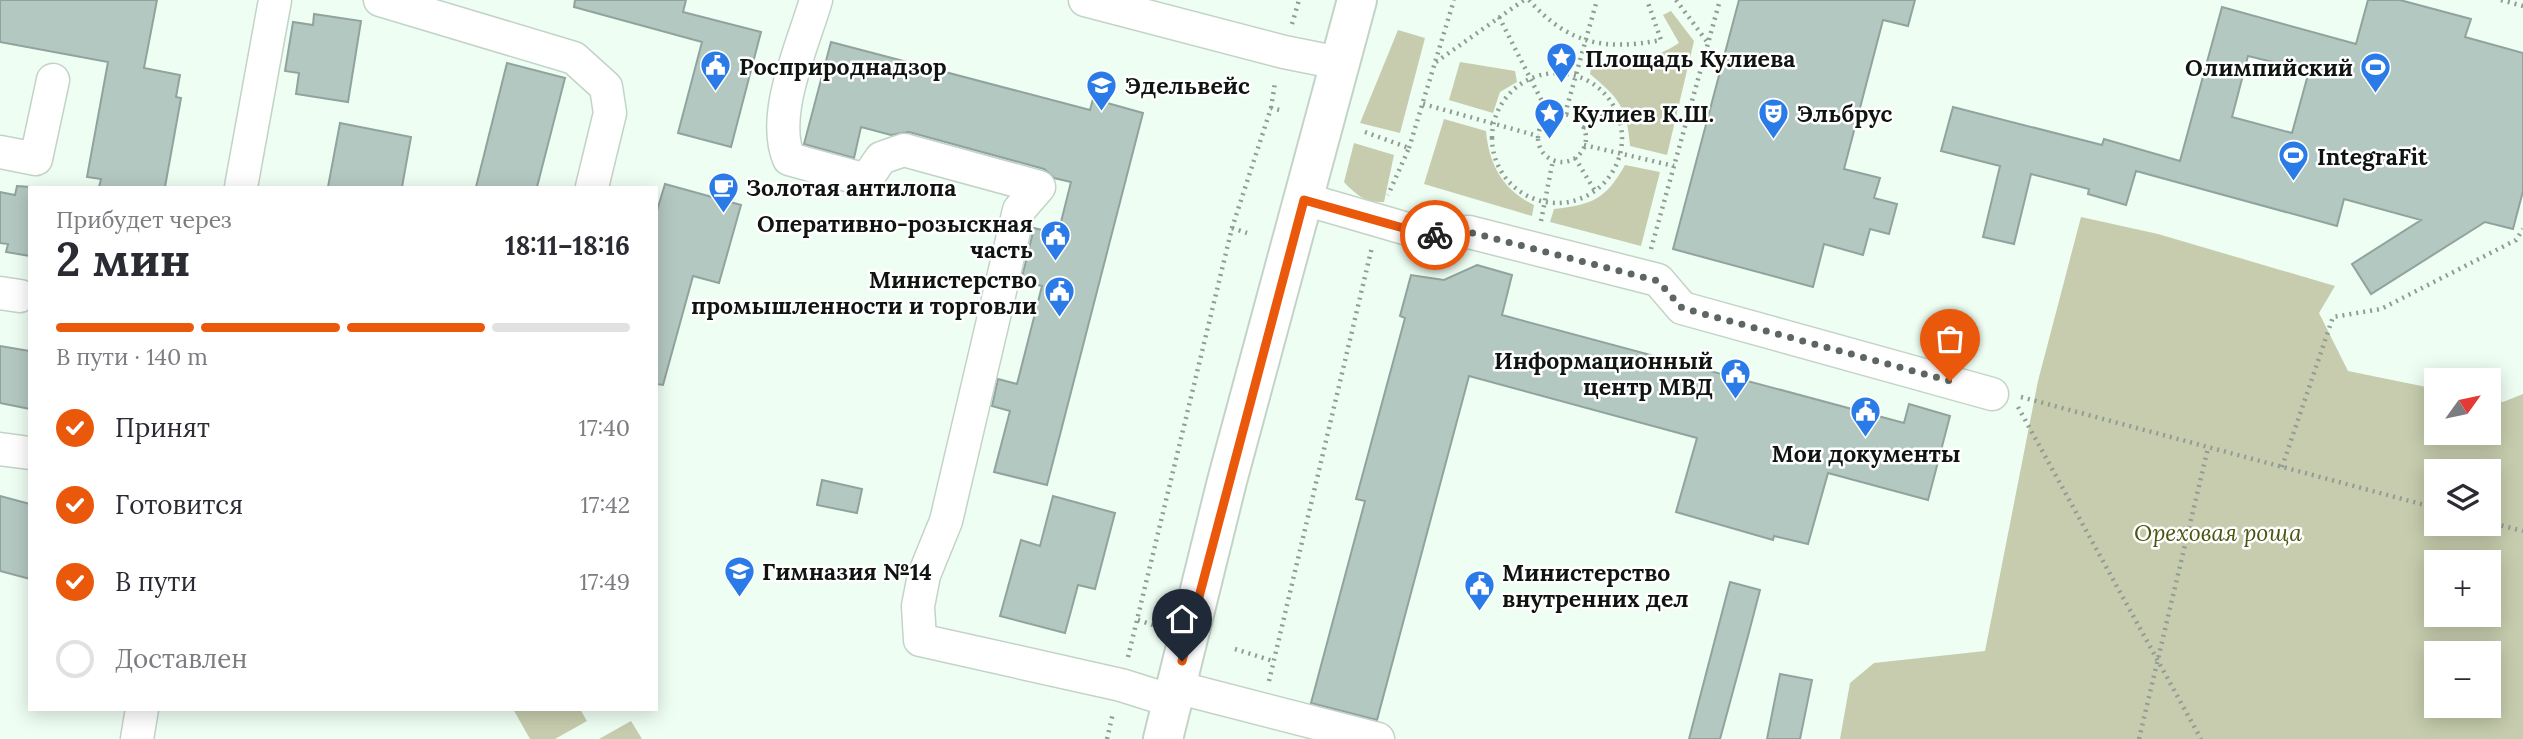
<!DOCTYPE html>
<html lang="ru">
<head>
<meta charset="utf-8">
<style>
	body { margin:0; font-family:Lora,serif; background:#f7f7f7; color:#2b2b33; height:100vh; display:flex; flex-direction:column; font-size:26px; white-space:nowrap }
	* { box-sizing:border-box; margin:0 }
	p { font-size:23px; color:#7c7c81 }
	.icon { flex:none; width:38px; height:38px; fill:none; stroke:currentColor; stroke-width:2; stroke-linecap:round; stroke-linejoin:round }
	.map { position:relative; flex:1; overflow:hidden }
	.panel { position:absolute; left:28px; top:186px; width:630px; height:525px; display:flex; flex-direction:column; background:#fff; border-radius:0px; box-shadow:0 4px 18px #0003 }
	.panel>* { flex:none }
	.needle { width:46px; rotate:57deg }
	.controls { position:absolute; left:2424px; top:368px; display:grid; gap:14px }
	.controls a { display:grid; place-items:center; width:77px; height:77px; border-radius:0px; background:#fff; box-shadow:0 4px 18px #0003; font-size:35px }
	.pin { position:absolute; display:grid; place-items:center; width:60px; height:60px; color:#fff; margin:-72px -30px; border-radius:50% 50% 50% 0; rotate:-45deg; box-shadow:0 0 7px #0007 }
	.pin .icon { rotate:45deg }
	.courier { position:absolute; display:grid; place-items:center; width:70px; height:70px; margin:-35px; border:5px solid #ea580c; border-radius:50%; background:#fff; color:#222; box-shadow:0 2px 9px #0007 }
	.summary em { font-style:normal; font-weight:800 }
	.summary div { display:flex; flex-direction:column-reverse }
	.summary { display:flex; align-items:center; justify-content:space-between; height:119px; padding:0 28px }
	h1 { font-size:46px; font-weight:800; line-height:52px }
	.bar { display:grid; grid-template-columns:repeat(4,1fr); gap:10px 7px; align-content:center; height:84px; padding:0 28px }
	.bar i { height:9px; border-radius:5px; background:#e1e1e2 }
	.bar .on { background:#ea580c }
	.bar p { grid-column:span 4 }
	ol { padding:0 28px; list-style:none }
	li { display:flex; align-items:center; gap:21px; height:77px }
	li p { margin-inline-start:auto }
	li .icon { padding:7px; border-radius:50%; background:#ea580c; color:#fff; stroke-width:4 }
	li:last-child { color:#7c7c81 }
	li i { width:38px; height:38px; border:4px solid #e1e1e2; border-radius:50% }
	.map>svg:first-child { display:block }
	.green { fill:#c6ccad; fill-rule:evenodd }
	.building { fill:#b4c8c2; stroke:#90a39e; stroke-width:2; fill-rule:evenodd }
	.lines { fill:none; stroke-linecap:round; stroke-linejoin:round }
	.minor-casing { stroke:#c3d3c8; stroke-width:35 }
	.major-casing { stroke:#c3d3c8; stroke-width:42 }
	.path { stroke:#919c95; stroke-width:4.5; stroke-dasharray:2 5; stroke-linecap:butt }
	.minor { stroke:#fff; stroke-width:32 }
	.major { stroke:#fff; stroke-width:38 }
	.done { stroke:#5d6660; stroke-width:7; stroke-dasharray:0 12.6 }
	.route { stroke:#ea580c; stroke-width:9 }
	.labels { text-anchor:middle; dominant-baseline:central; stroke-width:5; stroke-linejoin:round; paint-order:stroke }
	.poi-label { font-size:23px; font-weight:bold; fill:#0f1411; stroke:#fff; text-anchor:start }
	.park-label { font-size:23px; font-style:italic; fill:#4c5512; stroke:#fff }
</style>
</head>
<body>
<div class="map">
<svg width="2523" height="739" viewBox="0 0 2523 739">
	<rect width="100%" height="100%" fill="#eefef3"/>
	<path class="green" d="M1671,11L1694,41L1667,155L1630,146C1627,108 1620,99 1590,74L1592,63C1625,66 1651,61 1679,43L1663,15Z
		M1398,30L1425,38L1400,133L1360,123Z
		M1460,62L1515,71L1517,82L1500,92L1493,113L1449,100Z
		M1444,119L1486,131C1489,165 1503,190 1534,205L1532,216L1424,184Z
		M1354,143L1394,155L1384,202C1366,203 1356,195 1344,182Z
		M1625,165L1660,172L1641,246L1550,222L1554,209C1592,205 1606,199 1625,165Z
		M2081,217L2158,234L2335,286L2319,313L2348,371L2436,389V432H2488L2489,399L2503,402L2523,394V739H1840L1850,683L1874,663L1985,651L2038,381ZM2436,471H2488V523H2436ZM2436,562H2488V614H2436ZM2436,653H2488V705H2436Z
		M513,709H580L587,721L555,739H530Z
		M631,721L642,739H599Z"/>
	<path class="building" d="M0,0H157L144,68L180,75L176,97L181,98L165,187H99L101,179L87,177L108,62L0,42Z
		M575,0H686L683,12L761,32L731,147L678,133L702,42L574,7Z
		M1739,0H1915L1908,26L1883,20L1844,169L1880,178L1874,198L1897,204L1889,234L1870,229L1863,255L1824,244L1813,287L1673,249Z
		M2368,0H2400L2471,19L2465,37L2523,53V191L2513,229L2485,222L2371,294L2352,264L2421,220L2344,199L2337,226L2136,171L2126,205L2088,194L2089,189L2031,174L2014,244L1983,237L2000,166L1941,151L1953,107L2102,145L2104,139L2180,161L2222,7L2356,44ZM2248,56L2309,71L2292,133L2232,117Z
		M314,14L361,21L348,102L296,94L299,73L285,71L293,22L313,25Z
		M831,42L1090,110L1093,99L1143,113L1047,485L994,472L1010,411L992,406L998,379L1017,384L1042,286L1021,281L1034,228L1058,234L1071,182L1054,178L1044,169L909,132L891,135L861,127L854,158L804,144Z
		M507,63L565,78L537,187H476Z
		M340,123L411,137L402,187H328Z
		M665,184L741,205L719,283L693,276L663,385L656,384V214Z
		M17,186L30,187V256L6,252L8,244L0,243V192L15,195Z
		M1477,265L1512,275L1502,315L1904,423L1909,404L1950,416L1928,500L1828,473L1808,544L1774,536L1773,540L1676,512L1697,438L1469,376L1377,720L1311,703L1365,501L1356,499L1405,318L1400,316L1411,275L1444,280Z
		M0,346L30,351V409L0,403Z
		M822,480L862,489L857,513L817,505Z
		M0,496L30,504V579L0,571Z
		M1053,496L1115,513L1095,589L1078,585L1065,633L1000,616L1021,540L1040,546Z
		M1730,582L1760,590L1748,636L1720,739H1689Z
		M1780,674L1812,680L1800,739H1767Z"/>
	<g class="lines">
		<defs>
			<path id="minor" d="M380,0L574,58L606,87L610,113L592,187
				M816,0C803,45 770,115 789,159L866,180L881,158L904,150L1039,187L1019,210L946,521L924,575L918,606L920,640L1121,685L1172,701
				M1085,0L1284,52L1339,63
				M0,152L36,159L53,80
				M241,187L275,0
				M1304,199L1428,235L1469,232L1658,280L1682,308L1992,394
				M0,293L20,296
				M0,449L30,453
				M1176,687L1378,739
				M137,739L142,709"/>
			<path id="major" d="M1163,739L1227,481L1357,0"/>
		</defs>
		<use href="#minor" class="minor-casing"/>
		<use href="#major" class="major-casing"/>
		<path class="path" d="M1529,0C1568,44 1604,51 1661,40L1647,0
			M1676,0L1708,43
			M2501,0L2523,6
			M1499,17L1550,117
			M1292,24L1299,0
			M1436,62L1524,0
			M1492 138a65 65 0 1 1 130 0a65 65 0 1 1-130 0Z
			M1423,104L1538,136
			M1271,108L1275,83
			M1565,114L1597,0
			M1538 138a24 24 0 1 1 48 0a24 24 0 1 1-48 0Z
			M1583,128L1615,109
			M1365,132L1409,148L1388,195
			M1584,145L1674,166
			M1409,148L1454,0
			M1575,158L1595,191
			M1541,221L1553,160
			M1232,228L1247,233
			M1651,249L1720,0
			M2021,397L2436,508
			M2018,407L2201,739
			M2282,467L2333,317L2381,309L2516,240L2523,229
			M2488,522L2523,531
			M1138,620L1153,625
			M1235,649L1273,661
			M1128,657L1232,228L1271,108L1284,111
			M1269,681L1372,247
			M1107,739L1113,713
			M2139,739L2208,448"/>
		<use href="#minor" class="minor"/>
		<use href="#major" class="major"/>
	</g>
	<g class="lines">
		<path class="done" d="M1435,235L1469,232L1658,281L1682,308L1950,381"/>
		<path class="route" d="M1182,661L1304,200L1428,235H1435"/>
	</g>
	<defs>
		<symbol id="sight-pin" viewBox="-11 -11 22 30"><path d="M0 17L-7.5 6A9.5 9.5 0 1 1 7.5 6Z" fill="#2a7be7" stroke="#fff"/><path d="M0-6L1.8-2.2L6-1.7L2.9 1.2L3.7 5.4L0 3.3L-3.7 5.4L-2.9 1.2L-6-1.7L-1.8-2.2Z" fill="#fff"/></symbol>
		<symbol id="civic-pin" viewBox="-11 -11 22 30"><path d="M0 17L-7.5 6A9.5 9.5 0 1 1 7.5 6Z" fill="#2a7be7" stroke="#fff"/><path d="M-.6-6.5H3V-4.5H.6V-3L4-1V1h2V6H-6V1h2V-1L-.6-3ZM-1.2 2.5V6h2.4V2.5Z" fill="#fff"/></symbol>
		<symbol id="stadium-pin" viewBox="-11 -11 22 30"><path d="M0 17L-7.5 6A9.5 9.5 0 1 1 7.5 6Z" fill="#2a7be7" stroke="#fff"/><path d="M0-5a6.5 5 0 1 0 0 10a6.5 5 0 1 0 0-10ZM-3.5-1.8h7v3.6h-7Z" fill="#fff"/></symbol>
		<symbol id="school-pin" viewBox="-11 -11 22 30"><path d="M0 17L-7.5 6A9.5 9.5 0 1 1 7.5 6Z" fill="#2a7be7" stroke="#fff"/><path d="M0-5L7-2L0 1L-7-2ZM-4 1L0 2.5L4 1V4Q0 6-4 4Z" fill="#fff"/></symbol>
		<symbol id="theatre-pin" viewBox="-11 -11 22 30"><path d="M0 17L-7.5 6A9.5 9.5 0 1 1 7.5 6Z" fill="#2a7be7" stroke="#fff"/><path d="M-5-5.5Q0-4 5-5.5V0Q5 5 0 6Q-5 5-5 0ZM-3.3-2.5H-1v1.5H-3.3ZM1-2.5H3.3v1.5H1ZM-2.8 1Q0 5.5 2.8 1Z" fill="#fff"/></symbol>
		<symbol id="cafe-pin" viewBox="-11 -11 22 30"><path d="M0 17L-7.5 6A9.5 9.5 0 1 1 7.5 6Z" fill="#2a7be7" stroke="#fff"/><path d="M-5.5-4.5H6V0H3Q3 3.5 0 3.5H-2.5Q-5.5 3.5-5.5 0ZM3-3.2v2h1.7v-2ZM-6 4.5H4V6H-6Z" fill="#fff"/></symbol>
	</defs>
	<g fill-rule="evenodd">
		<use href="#sight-pin" x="1544" y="40" width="35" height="47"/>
		<use href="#civic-pin" x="698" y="48" width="35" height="47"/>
		<use href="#stadium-pin" x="2358" y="50" width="35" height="47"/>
		<use href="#school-pin" x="1084" y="68" width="35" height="47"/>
		<use href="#sight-pin" x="1532" y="96" width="35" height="47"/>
		<use href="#theatre-pin" x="1756" y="96" width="35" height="47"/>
		<use href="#stadium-pin" x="2276" y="138" width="35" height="47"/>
		<use href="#cafe-pin" x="706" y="170" width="35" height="47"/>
		<use href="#civic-pin" x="1038" y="218" width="35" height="47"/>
		<use href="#civic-pin" x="1042" y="274" width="35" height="47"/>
		<use href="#civic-pin" x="1718" y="356" width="35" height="47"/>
		<use href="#civic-pin" x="1848" y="394" width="35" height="47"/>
		<use href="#school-pin" x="722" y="554" width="35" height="47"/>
		<use href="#civic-pin" x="1462" y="568" width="35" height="47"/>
	</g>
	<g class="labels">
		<g class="poi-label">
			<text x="1585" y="58">Площадь Кулиева</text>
			<text x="739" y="66">Росприроднадзор</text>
			<text x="2353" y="67" text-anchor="end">Олимпийский</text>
			<text x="1125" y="85">Эдельвейс</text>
			<text x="1572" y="113">Кулиев К.Ш.</text>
			<text x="1797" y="113">Эльбрус</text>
			<text x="2317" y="156">IntegraFit</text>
			<text x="746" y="187">Золотая антилопа</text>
			<text x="1033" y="223" text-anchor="end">Оперативно-розыскная<tspan x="1033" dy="26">часть</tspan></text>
			<text x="1037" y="279" text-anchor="end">Министерство<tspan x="1037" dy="26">промышленности и торговли</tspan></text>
			<text x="1713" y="360" text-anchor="end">Информационный<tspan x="1713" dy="26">центр МВД</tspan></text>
			<text x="1866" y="453" text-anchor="middle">Мои документы</text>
			<text x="762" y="571">Гимназия №14</text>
			<text x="1502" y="572">Министерство<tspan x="1502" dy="26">внутренних дел</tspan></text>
		</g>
		<g class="park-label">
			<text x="2218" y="532">Ореховая роща</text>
		</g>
	</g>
</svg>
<div class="controls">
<a><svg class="needle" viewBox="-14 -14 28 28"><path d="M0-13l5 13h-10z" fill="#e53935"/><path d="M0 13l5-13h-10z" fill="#7c7c81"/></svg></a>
<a><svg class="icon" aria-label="layers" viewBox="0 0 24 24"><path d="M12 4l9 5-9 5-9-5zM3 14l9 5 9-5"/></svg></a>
<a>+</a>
<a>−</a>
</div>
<div class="pin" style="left:1950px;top:381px;background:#ea580c"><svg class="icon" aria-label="bag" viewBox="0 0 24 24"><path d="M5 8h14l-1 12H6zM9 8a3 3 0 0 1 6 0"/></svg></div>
<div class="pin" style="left:1182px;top:661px;background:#1f2937"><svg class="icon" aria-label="home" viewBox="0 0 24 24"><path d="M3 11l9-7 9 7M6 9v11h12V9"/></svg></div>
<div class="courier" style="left:1435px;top:235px"><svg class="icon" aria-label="bike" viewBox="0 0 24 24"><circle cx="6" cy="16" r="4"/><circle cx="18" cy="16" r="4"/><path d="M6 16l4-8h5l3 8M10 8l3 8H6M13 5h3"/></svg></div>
<section class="panel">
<div class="summary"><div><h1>2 мин</h1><p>Прибудет через</p></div><em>18:11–18:16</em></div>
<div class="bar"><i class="on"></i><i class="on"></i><i class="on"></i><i></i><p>В пути · 140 m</p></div>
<ol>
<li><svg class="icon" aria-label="check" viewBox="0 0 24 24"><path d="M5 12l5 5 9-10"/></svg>Принят<p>17:40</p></li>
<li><svg class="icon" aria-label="check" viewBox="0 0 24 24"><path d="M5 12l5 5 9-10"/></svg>Готовится<p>17:42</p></li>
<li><svg class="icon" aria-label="check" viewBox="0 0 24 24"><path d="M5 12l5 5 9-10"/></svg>В пути<p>17:49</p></li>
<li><i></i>Доставлен</li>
</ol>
</section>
</div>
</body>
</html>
